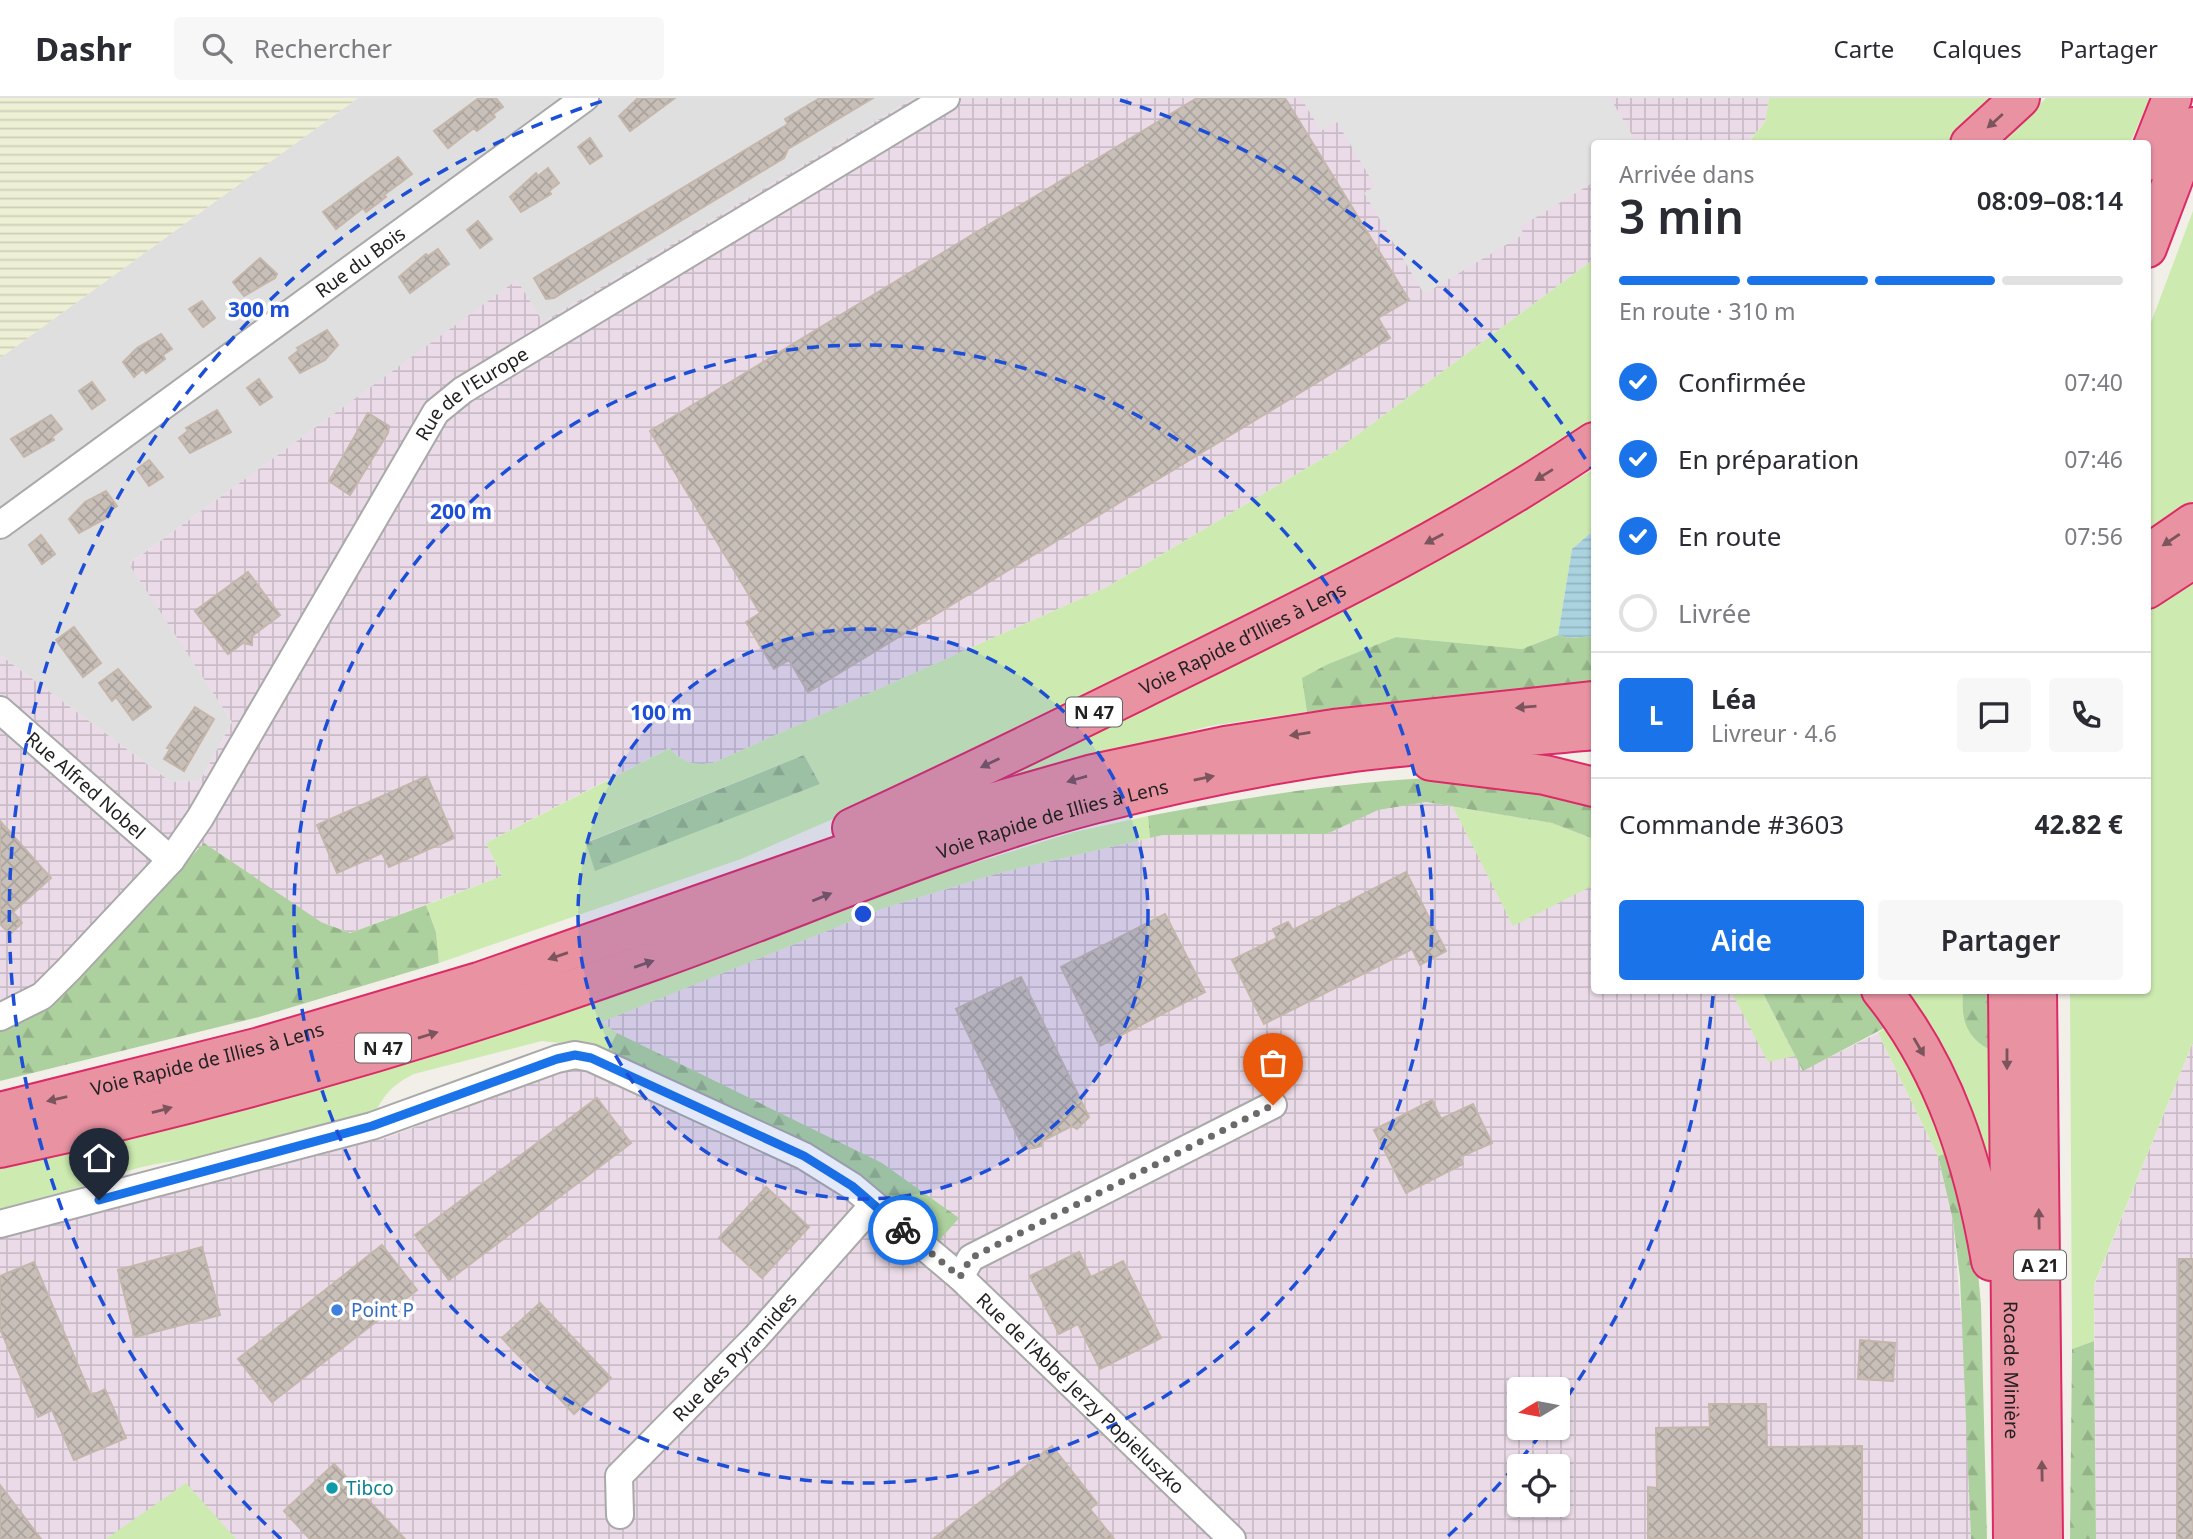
<!DOCTYPE html>
<html lang="fr">
<head>
<meta charset="utf-8">
<style>
	body { margin:0; font-family:"Noto Sans",sans-serif; background:#f7f7f7; color:#2b2b33; height:100vh; display:flex; flex-direction:column; font-size:26px; white-space:nowrap }
	* { box-sizing:border-box; margin:0 }
	p { font-size:23px; color:#7c7c81 }
	.icon { flex:none; width:38px; height:38px; fill:none; stroke:currentColor; stroke-width:2; stroke-linecap:round; stroke-linejoin:round }
	.map { position:relative; flex:1; overflow:hidden }
	.details { position:absolute; left:1591px; top:42px; width:560px; height:854px; display:flex; flex-direction:column; background:#fff; border-radius:7px; box-shadow:0 2px 5px #0004 }
	.details>* { flex:none }
	.needle { width:46px; rotate:260deg }
	.tools { position:absolute; left:1507px; top:1279px; display:grid; gap:14px }
	.tools a { display:grid; place-items:center; width:63px; height:63px; border-radius:7px; background:#fff; box-shadow:0 2px 5px #0004; font-size:35px }
	.pin { position:absolute; display:grid; place-items:center; width:60px; height:60px; color:#fff; margin:-72px -30px; border-radius:50% 50% 50% 0; rotate:-45deg; box-shadow:0 0 7px #0007 }
	.pin .icon { rotate:45deg }
	.courier { position:absolute; display:grid; place-items:center; width:70px; height:70px; margin:-35px; border:5px solid #1a73e8; border-radius:50%; background:#fff; color:#222; box-shadow:0 2px 9px #0007 }
	.summary em { font-style:normal; font-weight:600 }
	.summary div { display:flex; flex-direction:column-reverse }
	.summary { display:flex; align-items:center; justify-content:space-between; height:119px; padding:0 28px }
	h1 { font-size:46px; font-weight:600; line-height:52px }
	.bar { display:grid; grid-template-columns:repeat(4,1fr); gap:10px 7px; align-content:center; height:84px; padding:0 28px }
	.bar i { height:9px; border-radius:5px; background:#e1e1e2 }
	.bar .on { background:#1a73e8 }
	.bar p { grid-column:span 4 }
	.line { display:flex; align-items:center; gap:18px; padding:0 28px; border-top:2px solid #e1e1e2 }
	.line div { flex:1 }
	.round { display:grid; place-items:center; flex:none; width:74px; height:74px; border-radius:7px; background:#f7f7f7 }
	ol { padding:0 28px; list-style:none }
	li { display:flex; align-items:center; gap:21px; height:77px }
	li p { margin-inline-start:auto }
	li .icon { padding:7px; border-radius:50%; background:#1a73e8; color:#fff; stroke-width:4 }
	li:last-child { color:#7c7c81 }
	li i { width:38px; height:38px; border:4px solid #e1e1e2; border-radius:50% }
	.action { display:flex; gap:14px; margin-top:auto; padding:14px 28px }
	.action a { flex:1; height:80px; border-radius:7px; background:#1a73e8; color:#fff; font-size:28px; font-weight:600; line-height:80px; text-align:center }
	.action a+a { background:#f7f7f7; color:#2b2b33 }
	header { display:flex; align-items:center; gap:42px; box-sizing:border-box; height:98px; padding:0 35px; background:#fff; border-bottom:2px solid #e1e1e2 }
	header strong { font-size:33px }
	nav { display:flex; gap:38px; margin-inline-start:auto; font-size:24px }
	.search { width:490px; height:63px; background:#f7f7f7; display:flex; align-items:center; gap:18px; box-sizing:border-box; padding:0 24px; border-radius:7px; color:#7c7c81; font-size:26px }
	.map>svg:first-child { display:block }
	.residential { fill:#e0dfdf }
	.industrial { fill:url(#industrial-grid); fill-rule:evenodd }
	.farmland { fill:url(#farmland-rules) }
	.grass { fill:#cdebb0; fill-rule:evenodd }
	.forest { fill:url(#forest-firs) }
	.parking { fill:#e2e2e2 }
	.water { fill:url(#water-rules) }
	.building { fill:url(#building-cross-hatch); stroke:#c4b6ab; stroke-width:2 }
	.lines { fill:none; stroke-linecap:round; stroke-linejoin:round }
	.minor-casing { stroke:#a9a9a9; stroke-width:30 }
	.highway-casing { stroke:#dc2a67; stroke-width:42 }
	.minor { stroke:#fff; stroke-width:26 }
	.highway { stroke:#e892a2; stroke-width:38 }
	.oneway { fill:#7b545c }
	.done { stroke:#6b6a68; stroke-width:7; stroke-dasharray:0 12.6 }
	.route { stroke:#1a73e8; stroke-width:9 }
	.ring { fill:none; stroke:#1d4ed8; stroke-width:3.5; stroke-dasharray:12 9 }
	.shop-dot { fill:#3f7fe0; stroke:#fff; stroke-width:2.5 }
	.culture-dot { fill:#0f9aa8; stroke:#fff; stroke-width:2.5 }
	.labels { text-anchor:middle; dominant-baseline:central; stroke-width:7; stroke-linejoin:round; paint-order:stroke }
	.shield { fill:#fff; stroke:#646464; stroke-width:2 }
	.shield-label { font-size:18px; font-weight:bold; fill:#222 }
	.street-label { font-size:19px; fill:#222; stroke:#fff }
	.shop-label { font-size:19px; fill:#366cbe; stroke:#fff; text-anchor:start }
	.culture-label { font-size:19px; fill:#0d838f; stroke:#fff; text-anchor:start }
	.centre { fill:#1d4ed8; stroke:#fff; stroke-width:3.5 }
	.ring-label { font-size:21px; text-anchor:middle; font-weight:bold; fill:#1d4ed8; stroke:#fff; stroke-width:7; stroke-linejoin:round; paint-order:stroke }
</style>
</head>
<body>
<header>
<strong>Dashr</strong>
<div class="search"><svg class="icon" aria-label="search" viewBox="0 0 24 24"><circle cx="10" cy="10" r="6"/><path d="M15 15l6 6"/></svg>Rechercher</div>
<nav><a>Carte</a><a>Calques</a><a>Partager</a></nav>
</header>
<div class="map">
<svg width="2193" height="1441" viewBox="0 0 2193 1441">
	<defs>
		<pattern id="industrial-grid" width="8" height="8" patternUnits="userSpaceOnUse" patternTransform="scale(1.75)"><rect width="8" height="8" fill="#ebdbe8"/><path d="M0 4h8M4 0v8" fill="none" stroke="#c9bcc7"/></pattern>
		<pattern id="farmland-rules" width="6" height="5" patternUnits="userSpaceOnUse" patternTransform="scale(1.75)"><rect width="6" height="5" fill="#eef0d5"/><path d="M0 2.5h6" fill="none" stroke="#ccceb7"/></pattern>
		<pattern id="forest-firs" width="22" height="20" patternUnits="userSpaceOnUse" patternTransform="scale(1.75)"><rect width="22" height="20" fill="#add19e"/><path d="M5 1l3.5 6h-7zM16 11l3.5 6h-7z" fill="#95b388"/></pattern>
		<pattern id="water-rules" width="6" height="5" patternUnits="userSpaceOnUse" patternTransform="scale(1.75)"><rect width="6" height="5" fill="#aad3df"/><path d="M0 2.5h6" fill="none" stroke="#92b5bf"/></pattern>
		<pattern id="building-cross-hatch" width="8" height="8" patternUnits="userSpaceOnUse" patternTransform="scale(1.75)"><rect width="8" height="8" fill="#c7bfb8"/><path d="M0 0l8 8M0 8l8-8" fill="none" stroke="#aba49e"/></pattern>
	</defs>
	<rect width="100%" height="100%" fill="#f2efe9"/>
	<path class="residential" d="M358,0H914L543,224L517,183L130,465L232,624L200,683L171,684L0,557V260Z"/>
	<path class="industrial" d="M914,0H1769L1765,24L1747,45L1594,46V161L1337,352L1107,489L713,665L696,667L684,663L669,650L486,745L502,778L350,835L321,824L78,881L50,910L0,932V557L171,684L200,683L232,624L129,466L517,182L543,224Z
		M1426,704L1552,725L1594,741V892L1762,893L1803,972L1878,935L1938,1058L1953,1123L1964,1250L1971,1441H0V1140L385,1040L570,971L601,924L884,810L999,775L1163,737L1327,736L1378,711ZM1519,1292H1558V1330H1519ZM1519,1368H1558V1407H1519Z
		M2193,944V1441H2096L2094,1188Z"/>
	<path class="farmland" d="M0,0H358L0,260Z"/>
	<path class="grass" d="M1769,0H1999L1948,45L1747,46L1765,24Z
		M2046,0H2150L2130,45L2002,46Z
		M2193,113V403L2147,439V235Z
		M1594,161V325L1486,393L1129,579L895,694L741,761L439,865L436,834L426,807L502,778L486,745L670,650C681,665 694,667 713,665L1107,489L1337,352ZM804,657L820,686L595,772L587,744Z
		M1594,371V432L1572,451L1558,537L1522,551L1396,539L1328,566L1303,580L1307,614L1210,628L991,687L1002,673L1374,498Z
		M2193,482V944L2094,1187V1243L2072,1251L2070,893L2147,892V510Z
		M1453,709L1552,725L1594,741V787L1513,828Z
		M1148,718L1150,740L999,775L884,810L602,924L617,935L606,956L585,948L542,943L414,976C394,986 385,995 375,1015C326,1029 276,1046 226,1056C198,1061 170,1062 142,1069C93,1081 48,1104 0,1115V1068L1074,734Z
		M1731,893H1762L1795,958L1768,964Z
		M1893,893H1963C1961,919 1964,937 1988,951L1989,1083Z
		M1890,927L1953,1053L1938,1058L1878,935Z
		M186,1385L236,1441H106Z"/>
	<path class="forest" d="M1558,537L1569,540L1594,538V585L1307,614L1302,580L1328,566L1396,539L1522,551Z
		M804,657L820,686L595,773L586,745Z
		M1454,679L1594,703V741L1552,725L1426,704L1378,712L1327,736L1163,737L1150,740L1148,718C1250,699 1350,682 1454,679Z
		M204,745L321,824L350,835L426,807L436,834L439,865L259,919L0,983V932L50,910Z
		M1762,893H1864L1890,927L1803,973Z
		M1963,893H1989L1988,951C1964,937 1961,919 1963,893Z
		M617,935L882,1065L959,1120L938,1144L606,956Z
		M1953,1053L1974,1130L1981,1207L1987,1441H1971L1960,1180L1953,1123L1938,1058Z
		M2094,1243L2096,1441H2070L2072,1251Z"/>
	<path class="parking" d="M1301,0H1610L1637,45L1594,46V84L1520,129L1524,136L1424,196L1364,95L1375,88L1337,24L1321,33Z"/>
	<path class="water" d="M1594,432V538L1569,540L1558,537L1572,451Z"/>
	<path class="building" d="M479,0H496L503,9L493,16L495,19L477,33L474,30L448,50L434,33Z
		M638,0H675L630,33L619,18Z
		M820,0H873L788,51L784,60L554,200L546,201L534,180L788,26L785,21Z
		M1197,0H1285L1409,202L1378,220L1390,240L808,594L789,562L774,571L746,524L760,515L650,333Z
		M590,40L602,58L590,66L578,49Z
		M398,59L412,76L384,97L386,99L366,114L363,110L336,131L323,114Z
		M548,70L559,85L549,93L551,96L521,114L510,99L536,75L538,78Z
		M478,123L492,141L480,150L467,132Z
		M438,151L449,166L410,195L399,179L426,156L428,158Z
		M260,160L277,176L275,180L244,198L233,184Z
		M202,203L215,220L203,229L189,211Z
		M327,232L338,247L325,262L300,275L289,260L299,252L297,250Z
		M161,236L172,251L163,257L165,261L146,275L143,271L134,279L123,264L137,250Z
		M259,281L272,299L260,307L247,290Z
		M92,284L105,302L92,311L79,293Z
		M217,312L231,334L190,355L179,340L188,333L186,330Z
		M368,315L389,328L388,335L350,397L329,383Z
		M51,317L62,331L52,339L54,342L24,359L11,341Z
		M149,362L163,379L149,388L137,371Z
		M106,393L117,408L107,415L110,418L79,435L69,421L85,404Z
		M41,437L55,456L42,466L29,447Z
		M248,474L280,517L252,538V547L243,545L228,556L195,513Z
		M74,529L101,565L83,579L56,542Z
		M118,571L151,609L133,622L116,599L112,603L99,585Z
		M195,609L214,621L184,673L164,661L170,651L167,650Z
		M427,678L454,740L389,769L382,755L337,775L317,727Z
		M0,723L51,780L13,814L22,825L10,836L0,826Z
		M1406,774L1446,853L1420,867L1412,851L1264,926L1232,862L1277,840L1273,831L1288,824L1293,832Z
		M1165,816L1205,894L1100,948L1061,869Z
		M1021,879L1089,1019L1077,1031L1072,1028L1042,1043L1041,1048L1034,1050L1024,1051L956,911Z
		M597,1000L631,1045L449,1182L415,1137Z
		M1432,1002L1441,1021L1473,1006L1492,1045L1460,1059L1463,1066L1406,1095L1374,1032Z
		M766,1089L809,1129L762,1180L719,1140Z
		M382,1147L417,1192L272,1304L238,1261Z
		M202,1149L220,1217L135,1239L118,1172Z
		M1079,1154L1091,1179L1123,1163L1161,1240L1100,1271L1078,1226L1059,1236L1030,1178Z
		M2179,1161H2193V1441H2177Z
		M34,1164L91,1298L105,1291L126,1340L74,1362L52,1312L38,1319L0,1231V1178Z
		M540,1205L611,1280L574,1316L502,1240Z
		M1860,1242L1895,1245L1893,1283L1858,1281Z
		M1709,1306H1766L1767,1349L1862,1348V1441L1648,1440V1389L1657,1390L1656,1330L1710,1329Z
		M1052,1348L1097,1405L1090,1411L1114,1441H933Z
		M334,1366L405,1441H310L284,1413Z
		M0,1387L41,1441H0Z"/>
	<g class="lines">
		<defs>
			<g id="minor">
				<path id="s1" d="M0,427L585,0"/>
				<path id="s2" d="M0,612L171,762"/>
				<path id="s3" d="M0,919L42,898L69,871L171,762L200,720L436,314L463,292L946,0"/>
				<path id="s4" d="M0,1126L372,1028L557,961L575,957L591,960L804,1058L852,1088L960,1179L1232,1441"/>
				<path d="M960,1179L971,1160L1273,1007"/>
				<path id="s5" d="M620,1417L619,1378L756,1239L873,1107"/>
			</g>
			<g id="highway">
				<path d="M1970,46L2020,0"/>
				<path d="M2147,63L2172,0"/>
				<path d="M2147,150L2193,29"/>
				<path d="M2147,457L2193,425"/>
				<path d="M2147,491L2193,461"/>
				<path d="M1431,663L1545,677L1594,689"/>
				<path id="s6" d="M852,730C968,677 1082,620 1196,564C1332,497 1469,429 1594,344"/>
				<path d="M1881,892C1945,971 1974,1065 1991,1163"/>
				<path id="s7" d="M2008,892L2013,1441"/>
				<path d="M2037,892L2043,1441"/>
				<path id="s8" d="M0,1014L260,949L479,884L984,707L1093,676L1225,648L1334,631L1594,603"/>
				<path id="s9" d="M0,1050C222,1002 442,939 655,862C801,810 943,745 1093,706C1179,684 1266,666 1354,654C1434,644 1514,640 1594,632"/>
			</g>
		</defs>
		<use href="#minor" class="minor-casing"/>
		<use href="#highway" class="highway-casing"/>
		<use href="#minor" class="minor"/>
		<use href="#highway" class="highway"/>
	</g>
	<defs><path id="oneway-solid" d="M-6-.8H1V-3.2L6.5 0L1 3.2V.8H-6Z" transform="scale(1.75)"/></defs>
	<g class="oneway">
		<use href="#oneway-solid" transform="translate(1995 23) rotate(138)"/>
		<use href="#oneway-solid" transform="translate(1544 377) rotate(148)"/>
		<use href="#oneway-solid" transform="translate(1434 441) rotate(152)"/>
		<use href="#oneway-solid" transform="translate(2171 442) rotate(146)"/>
		<use href="#oneway-solid" transform="translate(1526 609) rotate(175)"/>
		<use href="#oneway-solid" transform="translate(1300 636) rotate(171)"/>
		<use href="#oneway-solid" transform="translate(990 665) rotate(154)"/>
		<use href="#oneway-solid" transform="translate(1204 680) rotate(-11)"/>
		<use href="#oneway-solid" transform="translate(1077 681) rotate(164)"/>
		<use href="#oneway-solid" transform="translate(822 799) rotate(-22)"/>
		<use href="#oneway-solid" transform="translate(558 858) rotate(161)"/>
		<use href="#oneway-solid" transform="translate(644 866) rotate(-19)"/>
		<use href="#oneway-solid" transform="translate(428 937) rotate(-17)"/>
		<use href="#oneway-solid" transform="translate(1919 949) rotate(60)"/>
		<use href="#oneway-solid" transform="translate(2007 961) rotate(90)"/>
		<use href="#oneway-solid" transform="translate(57 1001) rotate(167)"/>
		<use href="#oneway-solid" transform="translate(162 1012) rotate(-15)"/>
		<use href="#oneway-solid" transform="translate(2039 1121) rotate(-91)"/>
		<use href="#oneway-solid" transform="translate(2042 1373) rotate(-91)"/>
	</g>
	<g class="lines">
		<path class="done" d="M903,1132L960,1179L971,1160L1273,1007"/>
		<path class="route" d="M99,1102L372,1028L557,961L575,957L591,960L804,1058L852,1088L903,1132"/>
	</g>
	<circle cx="863" cy="816" r="285" fill="#1d4ed8" fill-opacity=".12"/>
	<g class="ring">
		<circle cx="863" cy="816" r="285"/>
		<circle cx="863" cy="816" r="569"/>
		<path d="M1713 898A854 854 0 0 1 1558 1312M1541 1336A854 854 0 0 1 1445 1441M281 1441A854 854 0 0 1 606 2M1120 2A854 854 0 0 1 1591 370"/>
	</g>
	<circle class="shop-dot" cx="337" cy="1212" r="7"/>
	<circle class="culture-dot" cx="332" cy="1390" r="7"/>
	<g class="labels">
		<g class="shield">
			<rect x="1066" y="599.5" width="56" height="29" rx="5"/>
			<rect x="355" y="935.5" width="56" height="29" rx="5"/>
			<rect x="2014" y="1152.5" width="52" height="29" rx="5"/>
		</g>
		<g class="shield-label">
			<text x="1094" y="614">N 47</text>
			<text x="383" y="950">N 47</text>
			<text x="2040" y="1167">A 21</text>
		</g>
		<g class="street-label">
			<text stroke="none"><textPath href="#s1" startOffset="446">Rue du Bois</textPath></text>
			<text stroke="none"><textPath href="#s3" startOffset="794">Rue de l'Europe</textPath></text>
			<text stroke="none"><textPath href="#s6" startOffset="434">Voie Rapide d’Illies à Lens</textPath></text>
			<text stroke="none"><textPath href="#s2" startOffset="114">Rue Alfred Nobel</textPath></text>
			<text stroke="none"><textPath href="#s9" startOffset="1104">Voie Rapide de Illies à Lens</textPath></text>
			<text stroke="none"><textPath href="#s8" startOffset="214">Voie Rapide de Illies à Lens</textPath></text>
			<text stroke="none"><textPath href="#s5" startOffset="205">Rue des Pyramides</textPath></text>
			<text stroke="none"><textPath href="#s7" startOffset="380">Rocade Minière</textPath></text>
			<text stroke="none"><textPath href="#s4" startOffset="1216">Rue de l'Abbé Jerzy Popieluszko</textPath></text>
		</g>
		<g class="shop-label">
			<text x="351" y="1212">Point P</text>
		</g>
		<g class="culture-label">
			<text x="346" y="1390">Tibco</text>
		</g>
	</g>
	<circle cx="863" cy="816" r="10" class="centre"/>
	<g class="ring-label">
		<text x="259" y="219">300 m</text>
		<text x="461" y="421">200 m</text>
		<text x="661" y="622">100 m</text>
	</g>
</svg>
<div class="tools">
<a><svg class="needle" viewBox="-14 -14 28 28"><path d="M0-13l5 13h-10z" fill="#e53935"/><path d="M0 13l5-13h-10z" fill="#7c7c81"/></svg></a>
<a><svg class="icon" aria-label="locate" viewBox="0 0 24 24"><circle cx="12" cy="12" r="6"/><path d="M12 2v4M12 18v4M2 12h4M18 12h4"/></svg></a>
</div>
<div class="pin" style="left:1273px;top:1007px;background:#ea580c"><svg class="icon" aria-label="bag" viewBox="0 0 24 24"><path d="M5 8h14l-1 12H6zM9 8a3 3 0 0 1 6 0"/></svg></div>
<div class="pin" style="left:99px;top:1102px;background:#1f2937"><svg class="icon" aria-label="home" viewBox="0 0 24 24"><path d="M3 11l9-7 9 7M6 9v11h12V9"/></svg></div>
<div class="courier" style="left:903px;top:1132px"><svg class="icon" aria-label="bike" viewBox="0 0 24 24"><circle cx="6" cy="16" r="4"/><circle cx="18" cy="16" r="4"/><path d="M6 16l4-8h5l3 8M10 8l3 8H6M13 5h3"/></svg></div>
<section class="details">
<div class="summary"><div><h1>3 min</h1><p>Arrivée dans</p></div><em>08:09–08:14</em></div>
<div class="bar"><i class="on"></i><i class="on"></i><i class="on"></i><i></i><p>En route · 310 m</p></div>
<ol>
<li><svg class="icon" aria-label="check" viewBox="0 0 24 24"><path d="M5 12l5 5 9-10"/></svg>Confirmée<p>07:40</p></li>
<li><svg class="icon" aria-label="check" viewBox="0 0 24 24"><path d="M5 12l5 5 9-10"/></svg>En préparation<p>07:46</p></li>
<li><svg class="icon" aria-label="check" viewBox="0 0 24 24"><path d="M5 12l5 5 9-10"/></svg>En route<p>07:56</p></li>
<li><i></i>Livrée</li>
</ol>
<div class="line" style="height:126px"><b class="round" style="background:#1a73e8;color:#fff">L</b><div><b>Léa</b><p>Livreur · 4.6</p></div><a class="round"><svg class="icon" aria-label="chat" viewBox="0 0 24 24"><path d="M4 5h16v11H9l-5 4z"/></svg></a><a class="round"><svg class="icon" aria-label="phone" viewBox="0 0 24 24"><path d="M5 4h4l2 5-3 2q2 4 5 5l2-3 5 2v4C11 20 4 13 5 4z"/></svg></a></div>
<div class="line" style="height:91px"><div>Commande #3603</div><b>42.82 €</b></div>
<div class="action"><a>Aide</a><a>Partager</a></div>
</section>
</div>
</body>
</html>
